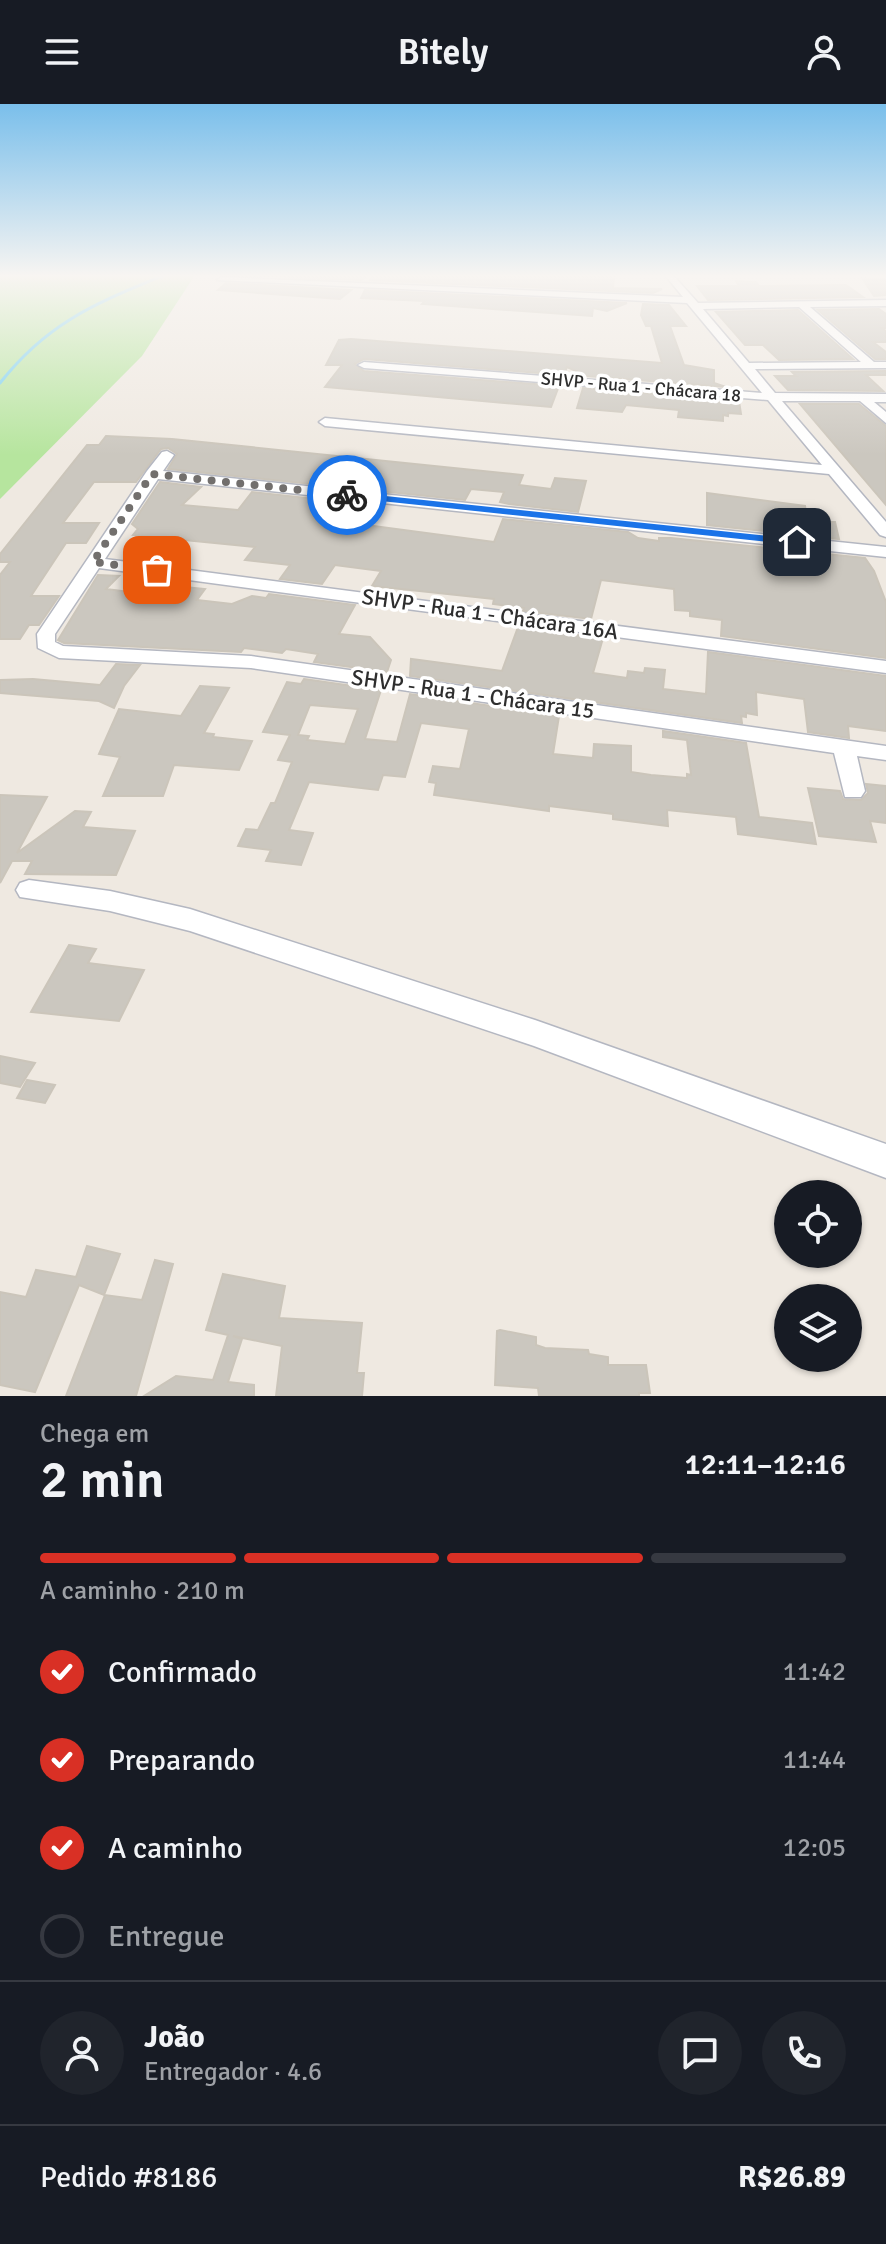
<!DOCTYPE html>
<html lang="pt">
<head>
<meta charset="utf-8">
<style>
	body { margin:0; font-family:Signika,sans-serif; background:#20242c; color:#f1f3f6; height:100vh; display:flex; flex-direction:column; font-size:30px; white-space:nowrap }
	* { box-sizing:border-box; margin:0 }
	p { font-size:26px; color:#9ea1a6 }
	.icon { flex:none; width:44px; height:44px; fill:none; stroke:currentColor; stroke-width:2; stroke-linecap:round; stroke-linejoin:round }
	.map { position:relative; height:1292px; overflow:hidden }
	.sheet { display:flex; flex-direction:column; background:#171b24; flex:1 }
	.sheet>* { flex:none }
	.tools { position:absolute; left:774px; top:1076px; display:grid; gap:16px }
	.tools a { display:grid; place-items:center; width:88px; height:88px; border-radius:50%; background:#171b24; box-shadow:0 2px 6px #0004; font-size:40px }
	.pin { position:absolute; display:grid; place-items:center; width:68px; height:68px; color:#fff; margin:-34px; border-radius:16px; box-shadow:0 4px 12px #0006 }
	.courier { position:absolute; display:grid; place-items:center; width:80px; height:80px; margin:-40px; border:6px solid #1a73e8; border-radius:50%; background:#fff; color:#222; box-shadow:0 2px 10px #0007 }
	.head em { font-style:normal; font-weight:600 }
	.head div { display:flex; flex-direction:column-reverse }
	.head { display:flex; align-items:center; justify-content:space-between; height:136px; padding:0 40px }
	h1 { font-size:52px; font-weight:600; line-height:60px }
	.bar { display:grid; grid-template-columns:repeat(4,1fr); gap:12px 8px; align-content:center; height:96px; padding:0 40px }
	.bar i { height:10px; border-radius:6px; background:#363941 }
	.bar .current { background:#d93025 }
	.bar p { grid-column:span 4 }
	.line { display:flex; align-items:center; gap:20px; padding:0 40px; border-top:2px solid #363941 }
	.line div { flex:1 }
	.round { display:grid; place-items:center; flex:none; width:84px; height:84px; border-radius:42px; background:#20242c }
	ol { padding:0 40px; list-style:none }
	li { display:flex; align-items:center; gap:24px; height:88px }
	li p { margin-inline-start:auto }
	li .icon { padding:8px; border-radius:50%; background:#d93025; color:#fff; stroke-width:4 }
	li:last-child { color:#9ea1a6 }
	li i { width:44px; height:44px; border:4px solid #363941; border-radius:50% }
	header { display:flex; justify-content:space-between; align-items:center; height:104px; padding:0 40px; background:#171b24; font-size:36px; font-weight:600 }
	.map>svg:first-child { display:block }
	.green { fill:#b6e59e }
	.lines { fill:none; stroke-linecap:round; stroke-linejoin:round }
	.stream { stroke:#75cff0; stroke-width:3 }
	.building { fill:#cbc7bf; stroke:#cbc5ba; stroke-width:2; fill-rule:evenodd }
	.minor-casing { stroke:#b4b7c1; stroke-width:3 }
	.minor { fill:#fff; fill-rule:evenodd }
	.route { fill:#1a73e8 }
	.done { stroke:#726f6d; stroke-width:8; stroke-dasharray:0 14.4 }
	.labels { text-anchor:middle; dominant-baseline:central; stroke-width:7; stroke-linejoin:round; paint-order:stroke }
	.far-street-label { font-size:18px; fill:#2e2e2e; stroke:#fff }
	.street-label { font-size:22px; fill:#2e2e2e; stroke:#fff }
</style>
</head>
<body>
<header><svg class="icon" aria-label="menu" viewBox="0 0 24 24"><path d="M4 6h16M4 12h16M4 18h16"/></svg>Bitely<svg class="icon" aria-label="person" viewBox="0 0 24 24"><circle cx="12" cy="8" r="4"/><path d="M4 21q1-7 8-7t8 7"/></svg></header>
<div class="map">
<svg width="886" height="1292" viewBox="0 0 886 1292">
	<rect width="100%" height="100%" fill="#efe9e1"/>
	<path class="green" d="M0,171H195L142,252L0,395Z"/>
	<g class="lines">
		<path class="stream" d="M0,279C48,218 95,200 164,171"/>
	</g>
	<path class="building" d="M239,171H368L361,176Z
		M374,171L614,173L613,184L662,185L653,189L370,176Z
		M862,174L886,175V191L874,192Z
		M736,177L756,178L759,182L846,181L863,193L708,196L697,182H739Z
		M226,179L351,186L340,195L218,186Z
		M365,186L627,199L607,207L593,204L592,212L422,200L425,197L361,194Z
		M643,200L669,201L686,222H670L684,261L714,266V279L726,283L587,272L567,263L564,271L364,255L355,260L364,267L559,282L551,303L325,283L342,261H326L339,236L351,235L662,259L651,222H646L641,211Z
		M879,205L886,210V224H882L886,227V238H873L886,248V255H875L818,206Z
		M798,206L853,255L779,256L763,241H745L716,208Z
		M886,267V271H866L883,287L788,286L775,272H796L792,268Z
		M583,284L739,297L741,310L728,309V312L723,311V317L678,313L679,306L626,301L622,308L577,304Z
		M800,300H859L886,322V401Z
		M106,332L172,335L523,371L519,381L551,385L555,374L586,377L578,408L509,400L500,398L504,388L471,385L465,396L168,365L177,350L168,344L161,345L136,378H94L63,419H99L86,439H66L31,492H59L39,521H29L20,535H0V471L10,458H0V450L87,341H99Z
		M160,378L201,383L182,401L238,406L252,388L379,402L366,421L494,438L503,415L628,428L638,434L659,437V434H671L865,454L874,467L886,498V554L721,532L722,516L690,512V507L675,506L674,485L601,476L591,515L523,507L524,504L493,500L494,495L372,482L381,467L335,461L322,480L280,475L290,461L245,456L255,443L133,431L138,425L132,420Z
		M707,389L805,402L806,409L829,413L830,418H835L839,435L707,421Z
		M98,471L119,472L106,485L153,491L178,492L185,483L205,485L197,496L232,500L252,492L266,494L269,490L355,501L339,530L370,533L391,556L387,568L314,558L318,550L286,545L282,549L244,544L241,548L64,539L58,536Z
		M518,523L603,534L593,569L627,574L628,567L644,569L645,564L665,566L663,585L706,590L708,548L886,572V627L848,622L849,634L808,628L804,595L756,588L757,611L746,609V613L741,612L742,619L410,572L411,555L502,567Z
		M116,560L140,561L124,582L114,604L99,597L0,589V576L33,575L100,581Z
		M304,575L381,586L365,635L397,638L410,590L559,612L553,650L593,654L594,640L631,642V668L651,671L687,674V670L691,671L687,636L663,633V627L746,639L759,713L812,719L816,740L738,730L736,713L667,706L668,722L613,715V710L549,702V707L434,691L436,679L429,678L433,662L460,665L469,625L421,619L405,673L383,671L378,686L309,678L289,726L313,729L301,761L266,757L271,746L238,742L246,725L258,726L271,699H275L292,658L278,656L290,631L263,628L287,578L301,580ZM310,601L358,605L345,640L307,636L309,632L298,631Z
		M200,582L229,584L204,629L214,630L213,633L252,637L239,666L174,661L163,692H103L120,653L99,650L119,605L181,612Z
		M866,680L886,682V719L870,717L876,738L819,732L808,684L840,687L843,695L861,696L868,689Z
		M0,691L47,693L17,749L75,707L91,708L83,723L135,727L116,771L25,770L32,757H12L0,779Z
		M69,841L96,845L88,859L144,866L119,917L31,908Z
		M0,952L35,959L20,983L0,979Z
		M27,976L55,981L45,999L17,994Z
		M87,1142L120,1150L104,1191L79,1181L35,1288L0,1281V1188L26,1193L36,1166L76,1173Z
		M155,1156L173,1160L136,1292H66L105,1191L142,1196Z
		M223,1170L285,1182L279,1214L362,1219L357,1269H364L362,1292H276L282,1242L233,1232L242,1235L228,1278L254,1281V1292H144L176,1272L213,1276L228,1231L206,1226Z
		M500,1226L536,1233V1241L545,1244L588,1246L589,1250L608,1253V1261H646L650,1289H639V1292H539L538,1284L495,1281L497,1227Z"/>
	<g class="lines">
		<defs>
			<path id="minor" d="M665,171H673L698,199L886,196V202L810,203L874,258H886V264L755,265L775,289L886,290V298H874L886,308V319L860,297H782L886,418V433L880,431L829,370L325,322L319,318L325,314L822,361L768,296L364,264L358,261L364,258L762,289L687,199L217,176L221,173L683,193ZM799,203L861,258L749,259L703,205Z
				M167,347L174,351L163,367L886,443V453L158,375L105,455L886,557V569L99,464L55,530V538L63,542L251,552L886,642V656L857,652L865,687L861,693H845L834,649L251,564L59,554L38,544L37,530L147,367L162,348Z
				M29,776L110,787L190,805L535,916L886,1040V1074L534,942L190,827L110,807L20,793L16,786L20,779Z"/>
		</defs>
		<use href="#minor" class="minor-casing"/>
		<use href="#minor" class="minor"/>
	</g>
	<linearGradient id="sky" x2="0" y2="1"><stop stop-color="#7abfeb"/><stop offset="0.49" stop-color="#f8f5f2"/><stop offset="1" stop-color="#f8f5f2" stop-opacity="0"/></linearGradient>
	<rect width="886" height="351" fill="url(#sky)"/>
	<path class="route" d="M347,388L797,435L801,438L797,441L343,393Z"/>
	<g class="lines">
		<path class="done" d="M157,466L93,458L152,370L347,391"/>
	</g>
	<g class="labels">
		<g class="far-street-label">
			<text transform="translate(641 283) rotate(5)">SHVP - Rua 1 - Chácara 18</text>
		</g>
		<g class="street-label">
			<text transform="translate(490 510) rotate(8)">SHVP - Rua 1 - Chácara 16A</text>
			<text transform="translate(473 590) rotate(8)">SHVP - Rua 1 - Chácara 15</text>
		</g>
	</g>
</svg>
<div class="tools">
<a><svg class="icon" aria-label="locate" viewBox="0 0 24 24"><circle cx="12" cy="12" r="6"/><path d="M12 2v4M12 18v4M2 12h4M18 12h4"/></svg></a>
<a><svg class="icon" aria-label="layers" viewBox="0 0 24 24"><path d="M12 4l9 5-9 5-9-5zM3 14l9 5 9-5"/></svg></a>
</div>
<div class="pin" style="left:157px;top:466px;background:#ea580c"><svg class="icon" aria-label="bag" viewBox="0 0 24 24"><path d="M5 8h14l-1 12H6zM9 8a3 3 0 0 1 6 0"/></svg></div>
<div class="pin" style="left:797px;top:438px;background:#1f2937"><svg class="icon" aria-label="home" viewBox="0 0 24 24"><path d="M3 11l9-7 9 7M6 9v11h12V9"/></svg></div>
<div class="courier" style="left:347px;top:391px"><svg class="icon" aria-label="bike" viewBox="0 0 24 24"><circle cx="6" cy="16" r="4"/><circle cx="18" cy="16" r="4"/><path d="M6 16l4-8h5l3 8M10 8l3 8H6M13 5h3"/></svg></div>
</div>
<section class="sheet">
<div class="head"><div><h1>2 min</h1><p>Chega em</p></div><em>12:11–12:16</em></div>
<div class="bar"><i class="current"></i><i class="current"></i><i class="current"></i><i></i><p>A caminho · 210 m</p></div>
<ol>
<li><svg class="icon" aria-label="check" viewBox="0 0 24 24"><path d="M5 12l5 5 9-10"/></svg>Confirmado<p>11:42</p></li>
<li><svg class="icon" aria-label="check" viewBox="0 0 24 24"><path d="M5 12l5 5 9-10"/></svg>Preparando<p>11:44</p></li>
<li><svg class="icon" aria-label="check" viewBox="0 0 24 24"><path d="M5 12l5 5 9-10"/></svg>A caminho<p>12:05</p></li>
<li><i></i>Entregue</li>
</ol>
<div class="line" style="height:144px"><a class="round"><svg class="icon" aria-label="person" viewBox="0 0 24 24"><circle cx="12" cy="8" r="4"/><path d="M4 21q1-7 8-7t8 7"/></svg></a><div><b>João</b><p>Entregador · 4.6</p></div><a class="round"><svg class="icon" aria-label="chat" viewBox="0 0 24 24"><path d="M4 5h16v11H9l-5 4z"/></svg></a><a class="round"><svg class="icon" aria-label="phone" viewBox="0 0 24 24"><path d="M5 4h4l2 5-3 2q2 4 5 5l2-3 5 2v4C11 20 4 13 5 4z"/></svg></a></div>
<div class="line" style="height:104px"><div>Pedido #8186</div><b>R$26.89</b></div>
</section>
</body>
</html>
